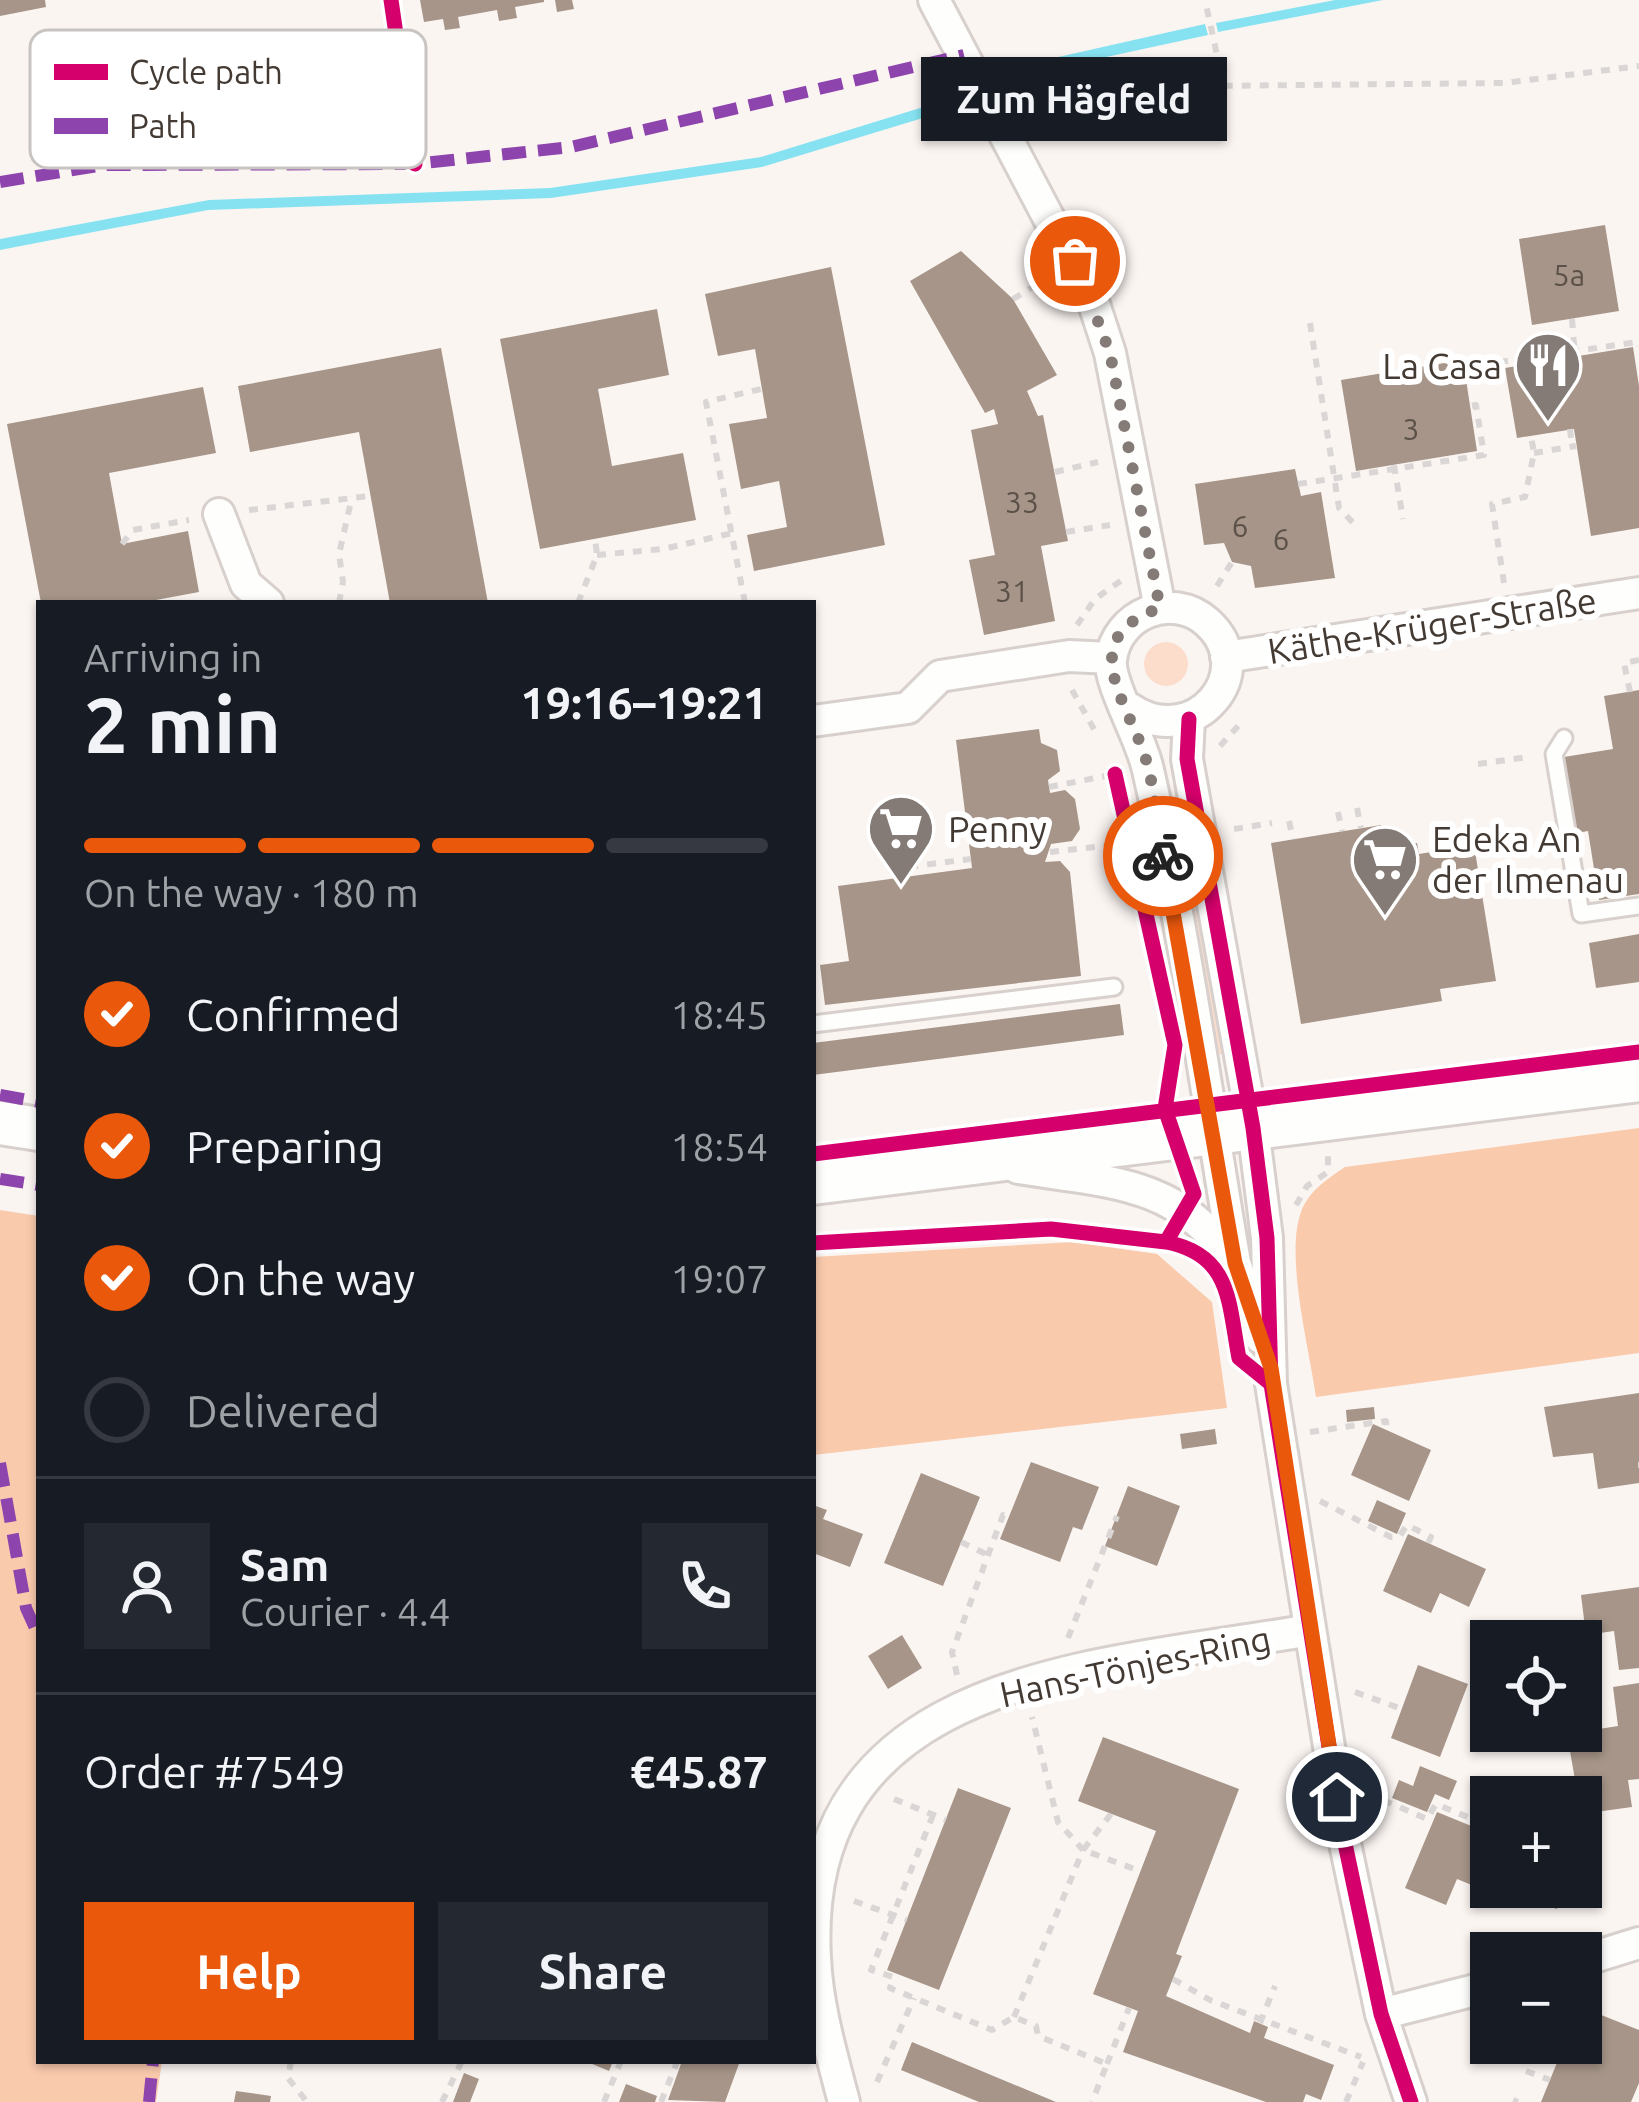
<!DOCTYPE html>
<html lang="en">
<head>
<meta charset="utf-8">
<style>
	body { margin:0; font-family:Ubuntu,sans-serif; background:#242831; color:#f1f3f6; height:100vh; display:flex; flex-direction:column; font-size:45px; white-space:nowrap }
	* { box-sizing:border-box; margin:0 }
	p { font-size:39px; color:#9ea1a6 }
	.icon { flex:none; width:66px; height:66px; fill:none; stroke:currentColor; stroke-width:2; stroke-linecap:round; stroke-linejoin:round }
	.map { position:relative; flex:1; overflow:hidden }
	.sheet { position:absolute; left:36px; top:600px; width:780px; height:1464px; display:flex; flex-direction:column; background:#171b24; border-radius:0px; box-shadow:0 3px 9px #0004 }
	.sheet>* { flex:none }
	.controls { position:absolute; left:1470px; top:1620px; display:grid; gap:24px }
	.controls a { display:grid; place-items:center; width:132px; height:132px; border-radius:0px; background:#171b24; box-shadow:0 3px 9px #0004; font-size:60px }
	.pin { position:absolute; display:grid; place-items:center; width:102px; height:102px; color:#fff; margin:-51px; border:6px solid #fff; border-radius:50%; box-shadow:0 3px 12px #0007 }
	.courier { position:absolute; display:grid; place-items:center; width:120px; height:120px; margin:-60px; border:9px solid #ea580c; border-radius:50%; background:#fff; color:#222; box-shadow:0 3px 15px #0007 }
	.bubble { position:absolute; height:84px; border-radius:0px; background:#171b24; box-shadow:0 3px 9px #0004; font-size:39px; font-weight:700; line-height:84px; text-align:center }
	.headline em { font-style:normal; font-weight:700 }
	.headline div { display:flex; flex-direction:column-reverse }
	.headline { display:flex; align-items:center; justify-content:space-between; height:204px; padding:0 48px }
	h1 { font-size:78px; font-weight:700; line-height:90px }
	.bar { display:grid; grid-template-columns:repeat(4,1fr); gap:18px 12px; align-content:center; height:144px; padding:0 48px }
	.bar i { height:15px; border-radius:9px; background:#363941 }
	.bar .on { background:#ea580c }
	.bar p { grid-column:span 4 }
	.line { display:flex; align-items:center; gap:30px; padding:0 48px; border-top:3px solid #363941 }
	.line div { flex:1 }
	.round { display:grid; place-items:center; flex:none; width:126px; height:126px; border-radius:0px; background:#242831 }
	ol { padding:0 48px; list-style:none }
	li { display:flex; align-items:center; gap:36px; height:132px }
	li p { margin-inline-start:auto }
	li .icon { padding:12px; border-radius:50%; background:#ea580c; color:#fff; stroke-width:4 }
	li:last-child { color:#9ea1a6 }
	li i { width:66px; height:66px; border:6px solid #363941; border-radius:50% }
	.cta { display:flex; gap:24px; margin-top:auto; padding:24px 48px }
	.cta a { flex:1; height:138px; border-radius:0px; background:#ea580c; color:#fff; font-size:48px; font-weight:700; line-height:138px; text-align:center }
	.cta a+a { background:#242831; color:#f1f3f6 }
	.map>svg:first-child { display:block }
	.green { fill:#fcddcc }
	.forest { fill:#facaad }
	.water { fill:#86e2f1 }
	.building { fill:#a69588 }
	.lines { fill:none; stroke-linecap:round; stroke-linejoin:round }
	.service-casing { stroke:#d8d0cc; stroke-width:21 }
	.minor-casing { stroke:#d8d0cc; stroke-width:36 }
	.secondary-casing { stroke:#d8d0cc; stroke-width:48 }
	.path { stroke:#d9d6d5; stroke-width:6; stroke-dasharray:9 9; stroke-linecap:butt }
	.service { stroke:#fefefd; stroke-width:15 }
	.minor { stroke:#fefefd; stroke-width:30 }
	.secondary { stroke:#fefefd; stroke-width:42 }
	.quiet { stroke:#8e44ad; stroke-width:12; stroke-dasharray:24 12; stroke-linecap:butt }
	.cycleway-casing { stroke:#fff; stroke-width:22 }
	.cycleway { stroke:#d6006c; stroke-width:15 }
	.done { stroke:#847b76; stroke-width:12; stroke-dasharray:0 21.6 }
	.route { stroke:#ea580c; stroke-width:15 }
	.labels { text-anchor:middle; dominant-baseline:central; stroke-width:12; stroke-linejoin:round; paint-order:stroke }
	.number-label { font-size:30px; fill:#5c5149 }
	.poi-label { font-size:36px; fill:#443a34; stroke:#fff; text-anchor:start }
	.street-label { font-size:36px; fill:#443a34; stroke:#fff }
	.key { fill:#fff; stroke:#c7c4c2; stroke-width:3 }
	.key-label { font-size:33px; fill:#443a34 }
</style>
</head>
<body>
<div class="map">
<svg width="1639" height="2102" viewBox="0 0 1639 2102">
	<rect width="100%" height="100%" fill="#fbf5f2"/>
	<path class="green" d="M1144 664a22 22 0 1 1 44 0a22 22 0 1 1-44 0Z
		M1188,840L1226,1053L1213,1056L1176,842Z"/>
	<path class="forest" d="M1639,1128V1353L1316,1397C1309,1348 1286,1260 1300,1215C1307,1192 1326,1180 1345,1167Z
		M0,1210L39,1216V2061H162L156,2102H0Z
		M1073,1242L1157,1254L1212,1302L1227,1408L813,1455V1257Z"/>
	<path class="water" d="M1335,0H1383L1218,32L1216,23Z
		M1205,24L1208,35L1004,79L1001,70Z
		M933,104L936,114L762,167L551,198L208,210L0,250V239L209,200L550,188L761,157Z"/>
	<path class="building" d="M0,0H45L46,7L0,16Z
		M420,0H544V2L515,7L517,18L499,21L497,10L458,17L460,28L445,30L443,19L424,22Z
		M555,0H572L574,9L557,12Z
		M1605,225L1619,311L1532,325L1519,239Z
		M961,251L1013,299L1057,375L1027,391L1038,416L1043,415L1068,541L1041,546L1055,621L984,635L969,560L995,555L971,430L998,424L994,409L985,413L910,281Z
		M831,267L885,545L754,571L747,535L787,527L779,481L741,489L729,424L767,418L755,349L718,356L705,294Z
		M657,309L669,375L598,389L612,466L683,453L696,520L540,549L500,339Z
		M1633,347L1639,386V528L1591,536L1574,429L1517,438L1505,368Z
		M441,348L488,603H390L359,432L250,452L238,386Z
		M1463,360L1477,451L1356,471L1341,380Z
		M203,387L216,453L109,473L122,544L188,531L199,592L140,603H41L7,424Z
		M1295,469L1301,496L1321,492L1335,578L1255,588L1251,566L1232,562L1224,543L1204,545L1195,484Z
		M1639,690V894L1599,900L1588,831L1577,833L1564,757L1613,749L1604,696Z
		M1039,729L1041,743L1057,750L1060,771L1048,780L1050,793L1065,790L1075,799L1080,829L1072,841L1051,844L1045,862L1060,861L1070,872L1081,976L825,1005L820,965L849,961L838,886L972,868L956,740Z
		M1381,825L1385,848L1417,843L1419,854L1474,845L1496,981L1440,989L1442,1001L1301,1024L1271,843Z
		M1639,934V982L1596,988L1589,943Z
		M1120,1004L1124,1035L813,1075V1043Z
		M1639,1393V1483L1598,1489L1593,1453L1553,1457L1544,1407Z
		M1374,1407L1375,1419L1347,1422L1346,1410Z
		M1373,1424L1431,1450L1409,1501L1351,1475Z
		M1215,1429L1217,1444L1182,1449L1180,1434Z
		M1031,1462L1099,1487L1082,1530L1073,1527L1060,1562L1000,1539Z
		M921,1473L980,1497L943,1586L884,1563Z
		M1128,1486L1180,1506L1157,1566L1105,1546Z
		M1377,1500L1406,1513L1397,1534L1368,1521Z
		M813,1505L827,1510L823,1519L863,1534L850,1567L813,1553Z
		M1408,1534L1486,1569L1469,1607L1440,1593L1431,1613L1383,1591Z
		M1639,1587V1668L1619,1670L1614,1631L1586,1635L1581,1595Z
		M902,1635L922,1668L888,1689L868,1656Z
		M1418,1665L1468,1684L1440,1757L1391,1738Z
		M1639,1683V1779L1628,1780L1632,1807L1581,1814L1567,1734L1618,1726L1613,1687Z
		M1103,1737L1239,1789L1176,1954L1182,1956L1166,1996L1250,2033L1254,2021L1268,2027L1264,2038L1334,2065L1321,2100L1306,2094L1303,2102H1266L1123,2052L1138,2011L1093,1994L1156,1831L1078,1801Z
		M1420,1766L1457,1781L1449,1800L1435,1794L1427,1812L1392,1798L1399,1780L1413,1786Z
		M958,1788L1011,1808L939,1990L887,1970Z
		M1437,1812L1491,1834L1494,1894L1457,1879L1446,1905L1405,1888Z
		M1582,1864L1592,1897L1555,1909L1548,1887H1581Z
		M1581,2007L1639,2030V2083L1631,2102H1541L1565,2043H1581Z
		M912,2042L1056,2102H979L901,2070Z
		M585,2061H613L609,2071Z
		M682,2061H740L725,2102L668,2100Z
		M464,2073L479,2079L470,2102H453Z
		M626,2084L657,2096L655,2102H619Z
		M236,2091L271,2096L270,2102H234Z"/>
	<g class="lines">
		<defs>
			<path id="service" d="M1564,738L1554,754L1581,914L1639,906
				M813,1024L1114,987"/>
			<path id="minor" d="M934,0L1094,304L1110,353L1160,608
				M219,514L246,584L268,603
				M1226,657L1639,593
				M1129,708C1194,753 1262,671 1207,622C1172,591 1116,614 1111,660C1108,682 1142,740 1148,770C1185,932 1207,1099 1235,1263L1261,1338
				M1189,719L1187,759L1253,1128L1267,1238L1271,1384L1343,1834L1381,2014L1411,2102
				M813,721L908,708L940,676L1069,656L1111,658
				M1018,1168C1105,1182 1175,1180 1230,1257
				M1581,1961L1639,1943
				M1381,2014L1491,1986
				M844,2102C832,2056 817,2006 815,1958C799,1671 1101,1667 1310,1630"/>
			<path id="secondary" d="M0,1123L39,1129
				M813,1183L1639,1080"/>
		</defs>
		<use href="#service" class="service-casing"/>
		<use href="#minor" class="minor-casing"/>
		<use href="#secondary" class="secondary-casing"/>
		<path class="path" d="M1205,86L1217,55L1205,0
			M1030,118L1101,94L1205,86L1504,83L1639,66
			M1013,299L1046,279
			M1572,319L1575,356
			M1310,323L1339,508L1357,527
			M1499,362L1638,342L1639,346
			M1570,429L1572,447
			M1534,453L1576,446
			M1394,465L1403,519
			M1055,472L1098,462
			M1298,484L1484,455L1476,405L1470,406
			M249,510L370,496
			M1066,532L1110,525
			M122,544L133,530L189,520
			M597,555L663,549L733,533
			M1504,583L1492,504L1525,497L1534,453L1531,436
			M1217,586L1232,562
			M339,603L343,582L339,554L352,497
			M578,603L597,555L595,538
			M745,603L706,402L761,389
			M1077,625L1095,599L1122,580
			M1072,690L1095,731
			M1630,692L1624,663L1639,660
			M1220,746L1239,725
			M1478,764L1528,757
			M1049,787L1116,774
			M1357,808L1361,828
			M1338,812L1342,831
			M882,817L890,869L971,859
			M1289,821L1293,839
			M1234,829L1272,823
			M1050,852L1132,843
			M1296,1205L1307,1186L1328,1172V1154
			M1310,1432L1386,1421L1387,1431
			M1638,1465H1639
			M1320,1501L1391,1537H1399L1407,1525L1431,1537L1428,1543
			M961,1542L988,1555
			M1068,1638L1117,1516
			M957,1675L952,1652L1003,1515L1009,1516
			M1355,1692L1402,1709
			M1367,1793L1427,1819L1436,1804L1477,1821L1476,1828
			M894,1799L946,1820
			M1111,1814L1083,1850L1140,1871
			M933,1815L871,1970L893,1977L890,1988L992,2030L1014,2017L1036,2026L1038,2036L1107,2064L1092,2102
			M854,1901L907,1920
			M1173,1979L1210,2000L1361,2057
			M1014,2017L1083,1850L1058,1822L1032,1717
			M1260,2023L1275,1986
			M1548,2043L1563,2049
			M291,2061L288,2078L307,2102
			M1107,2064L1129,2008
			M1526,2071L1550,2080
			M877,2082L914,1998
			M1513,2100L1518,2102
			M442,2102L462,2061
			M604,2102L621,2061
			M661,2102L677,2062
			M1346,2102L1363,2062"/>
		<use href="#service" class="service"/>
		<use href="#minor" class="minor"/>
		<use href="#secondary" class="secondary"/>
		<path class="quiet" d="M0,182L104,165L415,164L571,147L964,55
			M0,1095L39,1102
			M0,1179L39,1185
			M0,1463L26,1608L39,1637
			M149,2102L153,2061"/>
		<defs>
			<path id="cycleway" d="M391,0L415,164
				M1189,719L1187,759L1253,1128L1267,1238L1271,1384L1343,1834L1381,2014L1411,2102
				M813,1154L1639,1052
				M1166,1242C1232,1255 1228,1302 1239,1358L1271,1384
				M813,1243L1051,1229L1166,1242L1194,1194L1165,1109L1175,1045L1115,774"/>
		</defs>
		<use href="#cycleway" class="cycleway-casing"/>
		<use href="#cycleway" class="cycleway"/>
	</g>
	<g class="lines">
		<path class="done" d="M1075,261L1110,353L1160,608C1070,639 1131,705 1147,763C1155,793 1158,825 1163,856"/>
		<path class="route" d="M1163,856L1235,1263L1271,1368L1337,1797"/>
	</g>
	<defs>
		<symbol id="restaurant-pin" viewBox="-11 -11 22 30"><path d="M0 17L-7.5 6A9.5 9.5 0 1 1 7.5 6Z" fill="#847b76" stroke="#fff"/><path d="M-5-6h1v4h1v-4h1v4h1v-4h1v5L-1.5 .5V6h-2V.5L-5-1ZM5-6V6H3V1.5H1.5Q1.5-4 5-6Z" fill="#fff"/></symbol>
		<symbol id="supermarket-pin" viewBox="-11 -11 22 30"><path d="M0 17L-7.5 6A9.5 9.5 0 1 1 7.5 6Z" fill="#847b76" stroke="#fff"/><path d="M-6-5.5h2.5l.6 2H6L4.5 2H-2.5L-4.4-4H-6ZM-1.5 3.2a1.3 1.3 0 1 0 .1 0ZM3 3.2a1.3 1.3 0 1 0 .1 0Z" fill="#fff"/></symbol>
	</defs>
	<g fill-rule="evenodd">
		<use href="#restaurant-pin" x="1510" y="327" width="76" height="104"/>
		<use href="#supermarket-pin" x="863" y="790" width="76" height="104"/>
		<use href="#supermarket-pin" x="1347" y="821" width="76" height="104"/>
	</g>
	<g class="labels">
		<g class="number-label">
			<text x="1569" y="275">5a</text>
			<text x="1411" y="429">3</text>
			<text x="1022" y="502">33</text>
			<text x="1240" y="526">6</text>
			<text x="1281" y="539">6</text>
			<text x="1012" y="591">31</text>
		</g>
		<g class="poi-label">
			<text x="1502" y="365" text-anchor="end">La Casa</text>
			<text x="948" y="828">Penny</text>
			<text x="1432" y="838">Edeka An<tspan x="1432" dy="41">der Ilmenau</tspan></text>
		</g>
		<g class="street-label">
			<text transform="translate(1432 625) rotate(-9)">Käthe-Krüger-Straße</text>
			<text transform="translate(1135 1666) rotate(-12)">Hans-Tönjes-Ring</text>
		</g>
	</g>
	<rect x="30" y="30" width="396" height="138" rx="18" class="key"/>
	<rect x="54" y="64" width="54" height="16" fill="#d6006c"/>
	<rect x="54" y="118" width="54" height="16" fill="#8e44ad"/>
	<g class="key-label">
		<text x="129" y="84">Cycle path</text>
		<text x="129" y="138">Path</text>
	</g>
</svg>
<div class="controls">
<a><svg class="icon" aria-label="locate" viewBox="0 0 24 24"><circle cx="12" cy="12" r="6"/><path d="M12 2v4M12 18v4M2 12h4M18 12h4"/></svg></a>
<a>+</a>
<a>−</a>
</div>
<div class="pin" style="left:1075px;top:261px;background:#ea580c"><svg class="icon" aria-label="bag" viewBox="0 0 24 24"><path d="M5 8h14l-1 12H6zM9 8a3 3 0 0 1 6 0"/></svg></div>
<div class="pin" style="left:1337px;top:1797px;background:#1f2937"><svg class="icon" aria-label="home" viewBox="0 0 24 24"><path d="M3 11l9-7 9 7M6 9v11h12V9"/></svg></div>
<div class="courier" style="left:1163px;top:856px"><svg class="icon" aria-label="bike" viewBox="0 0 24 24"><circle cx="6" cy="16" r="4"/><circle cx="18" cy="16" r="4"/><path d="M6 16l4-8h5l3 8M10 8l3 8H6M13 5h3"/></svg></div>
<div class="bubble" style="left:921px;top:57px;width:306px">Zum Hägfeld</div>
<section class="sheet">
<div class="headline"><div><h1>2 min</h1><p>Arriving in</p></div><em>19:16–19:21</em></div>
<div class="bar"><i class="on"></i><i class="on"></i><i class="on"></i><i></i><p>On the way · 180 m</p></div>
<ol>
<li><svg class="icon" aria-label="check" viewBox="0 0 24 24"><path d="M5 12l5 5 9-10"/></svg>Confirmed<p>18:45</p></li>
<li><svg class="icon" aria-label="check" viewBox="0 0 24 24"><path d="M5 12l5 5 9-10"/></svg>Preparing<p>18:54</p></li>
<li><svg class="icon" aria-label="check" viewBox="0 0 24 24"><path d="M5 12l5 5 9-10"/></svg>On the way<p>19:07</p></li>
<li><i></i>Delivered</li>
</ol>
<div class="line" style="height:216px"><a class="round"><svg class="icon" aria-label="person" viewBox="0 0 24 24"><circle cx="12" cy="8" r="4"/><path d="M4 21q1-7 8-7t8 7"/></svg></a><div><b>Sam</b><p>Courier · 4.4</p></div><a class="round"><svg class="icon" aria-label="phone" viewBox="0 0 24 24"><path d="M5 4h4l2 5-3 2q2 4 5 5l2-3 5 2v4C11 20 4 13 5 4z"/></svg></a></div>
<div class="line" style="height:156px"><div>Order #7549</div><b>€45.87</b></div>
<div class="cta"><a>Help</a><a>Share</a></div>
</section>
</div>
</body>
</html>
